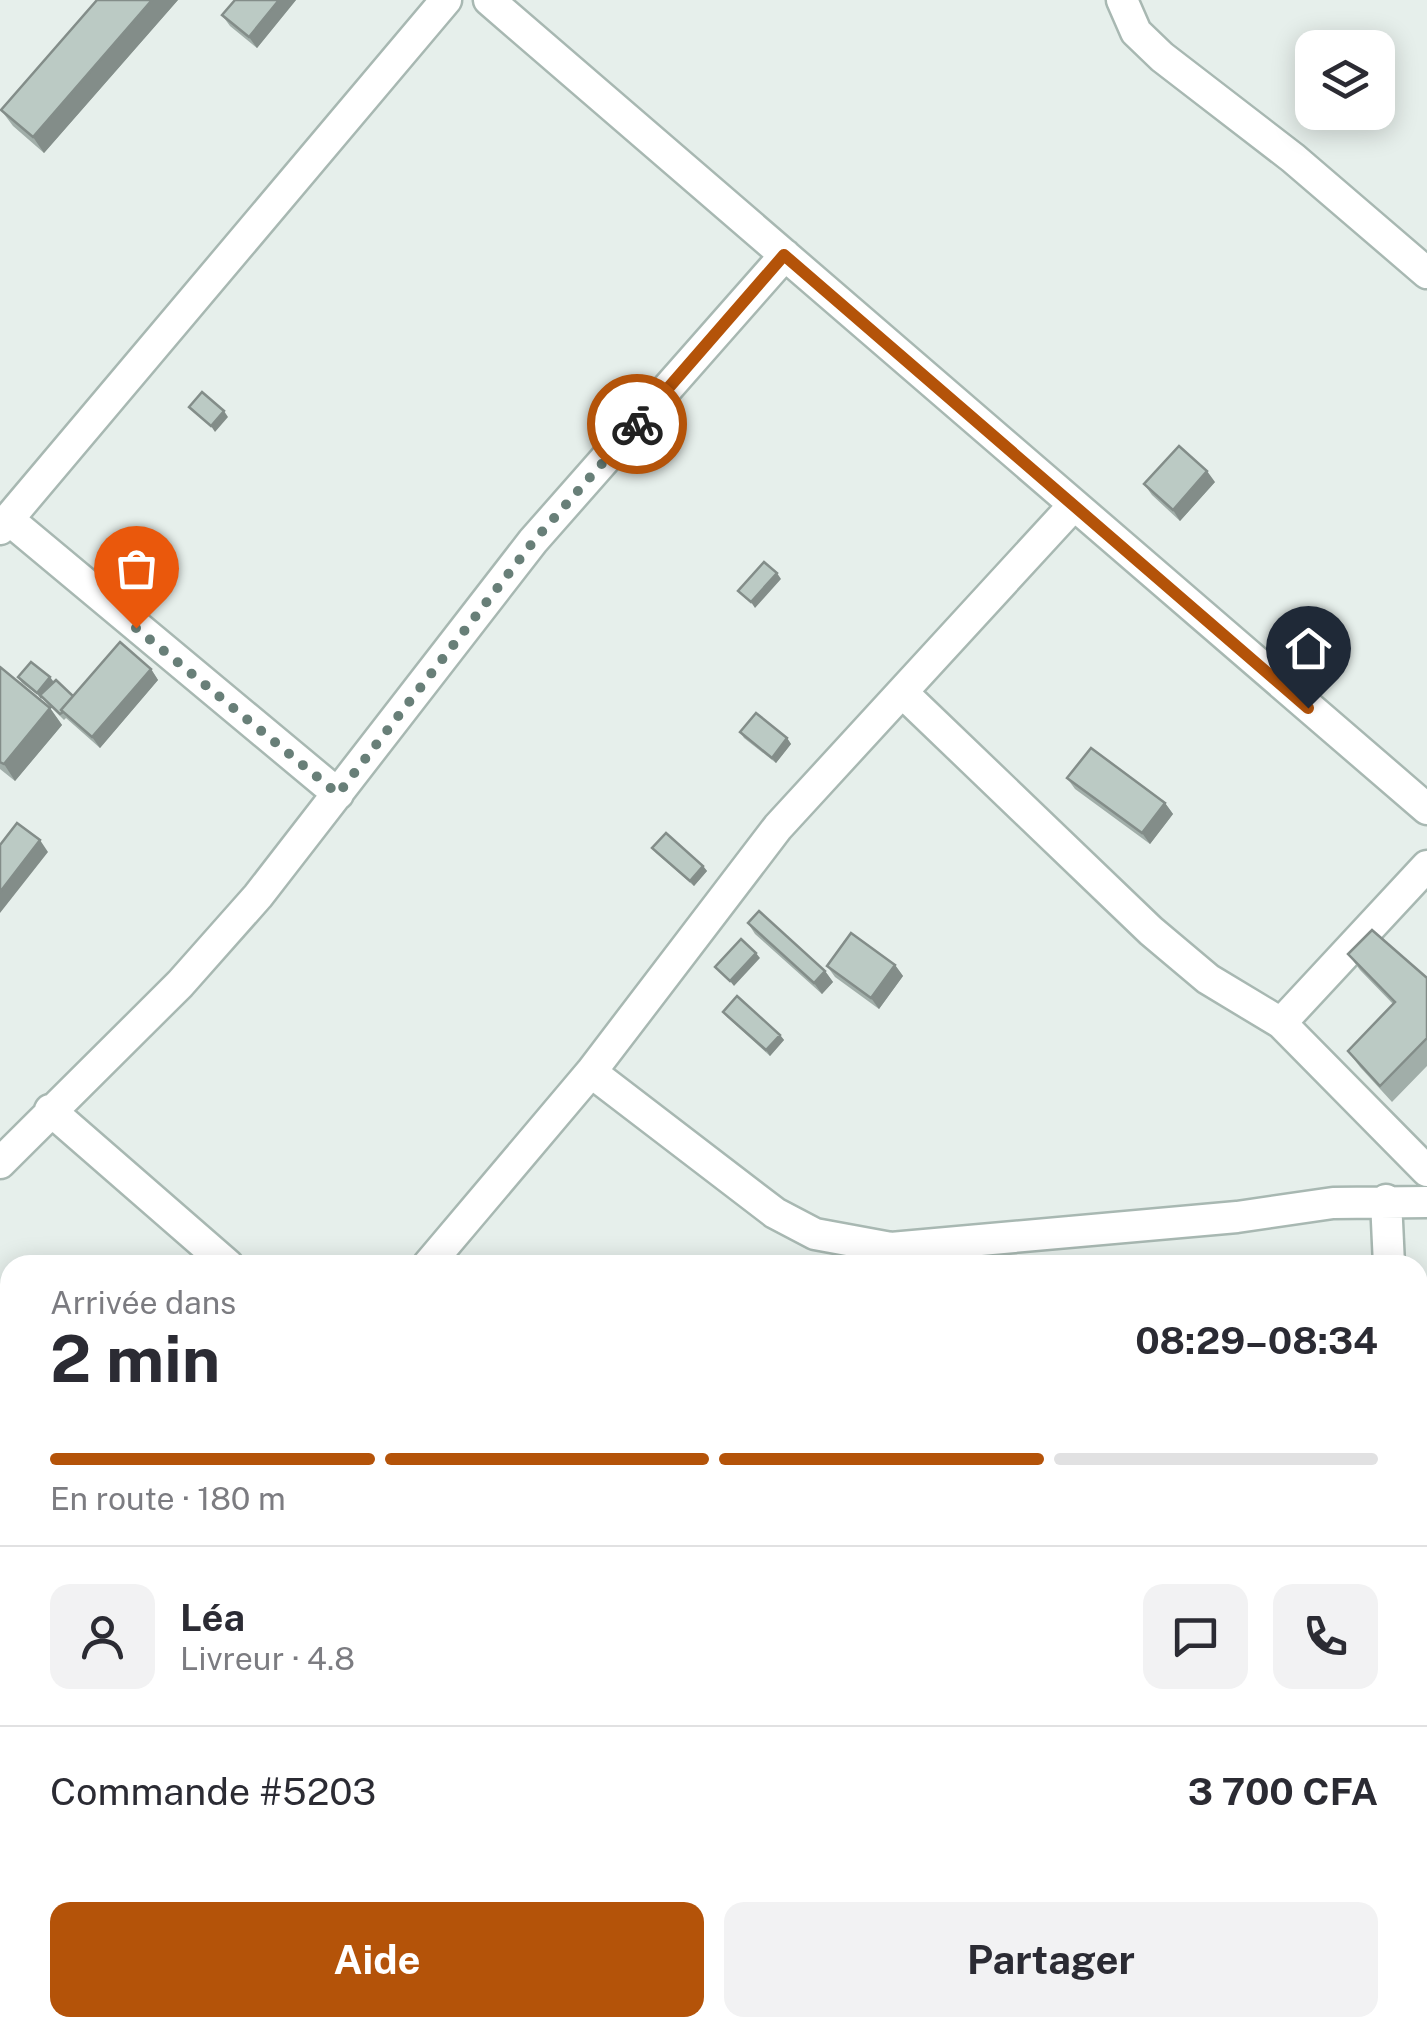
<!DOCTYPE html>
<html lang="fr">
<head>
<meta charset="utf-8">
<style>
	body { margin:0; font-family:"Public Sans",sans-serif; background:#f2f2f3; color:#2b2b33; height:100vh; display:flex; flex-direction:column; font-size:38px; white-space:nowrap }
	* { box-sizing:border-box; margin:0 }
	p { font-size:32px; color:#7c7c81 }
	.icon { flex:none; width:55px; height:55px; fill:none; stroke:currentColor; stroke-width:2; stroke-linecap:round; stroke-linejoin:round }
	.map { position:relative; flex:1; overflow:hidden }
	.side { position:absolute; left:0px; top:1255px; width:1428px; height:782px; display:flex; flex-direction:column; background:#fff; border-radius:30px 30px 0 0; box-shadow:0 5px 25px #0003 }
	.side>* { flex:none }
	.buttons { position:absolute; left:1295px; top:30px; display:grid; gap:20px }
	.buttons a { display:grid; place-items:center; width:100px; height:100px; border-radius:20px; background:#fff; box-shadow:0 5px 25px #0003; font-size:50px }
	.pin { position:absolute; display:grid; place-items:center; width:85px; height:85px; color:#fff; margin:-102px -42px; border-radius:50% 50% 50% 0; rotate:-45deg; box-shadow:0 0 10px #0007 }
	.pin .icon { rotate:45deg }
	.courier { position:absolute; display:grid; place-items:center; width:100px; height:100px; margin:-50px; border:8px solid #b45309; border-radius:50%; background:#fff; color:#222; box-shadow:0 2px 12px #0007 }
	.overview em { font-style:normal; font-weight:700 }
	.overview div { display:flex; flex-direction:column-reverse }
	.overview { display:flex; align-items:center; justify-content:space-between; height:170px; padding:0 50px }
	h1 { font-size:65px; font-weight:700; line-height:75px }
	.bar { display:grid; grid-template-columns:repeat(4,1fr); gap:15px 10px; align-content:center; height:120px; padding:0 50px }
	.bar i { height:12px; border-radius:8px; background:#e1e1e2 }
	.bar .active { background:#b45309 }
	.bar p { grid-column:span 4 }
	.line { display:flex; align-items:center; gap:25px; padding:0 50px; border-top:2px solid #e1e1e2 }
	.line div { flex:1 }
	.round { display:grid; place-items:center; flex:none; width:105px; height:105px; border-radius:20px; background:#f2f2f3 }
	.button { display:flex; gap:20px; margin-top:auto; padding:20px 50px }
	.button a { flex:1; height:115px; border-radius:20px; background:#b45309; color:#fff; font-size:40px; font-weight:700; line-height:115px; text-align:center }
	.button a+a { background:#f2f2f3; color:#2b2b33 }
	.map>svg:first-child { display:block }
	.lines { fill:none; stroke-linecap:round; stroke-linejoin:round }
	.street-casing { stroke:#a8b8b2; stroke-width:35 }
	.secondary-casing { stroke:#a4bbb3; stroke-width:35 }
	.street { stroke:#fff; stroke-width:30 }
	.secondary { stroke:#fff; stroke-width:30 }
	.wall { fill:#a1aea9 }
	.shaded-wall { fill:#838d89 }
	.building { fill:#bbcac4; stroke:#838d89; stroke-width:2.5 }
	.done { stroke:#687f78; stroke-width:10; stroke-dasharray:0 18 }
	.route { stroke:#b45309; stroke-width:12 }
</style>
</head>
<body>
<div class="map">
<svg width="1427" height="2036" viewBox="0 0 1427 2036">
	<rect width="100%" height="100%" fill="#e6efeb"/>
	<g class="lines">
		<defs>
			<path id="street" d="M489,0L1427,809
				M1122,0L1136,32L1162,57L1293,158L1427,273
				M8,519L338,794
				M0,529L446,0
				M904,694L1151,931L1208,979L1281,1023L1427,1171
				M1281,1023L1427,866
				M591,1072L775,1213L815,1234L891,1248L1237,1217L1333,1203L1427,1202
				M50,1110L228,1265
				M0,1163L180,984L258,896L533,541L785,255
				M1386,1200L1389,1265
				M428,1265L591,1072L778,827L1072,507
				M1418,1580L1427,1579
				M0,1623L10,1632
				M470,2028L480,2036
				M1091,2028L1102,2036"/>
			<path id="secondary" d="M1418,1888H1427
				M0,1958L10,1957"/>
		</defs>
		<use href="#street" class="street-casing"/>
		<use href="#secondary" class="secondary-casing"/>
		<use href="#street" class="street"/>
		<use href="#secondary" class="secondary"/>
	</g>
	<path class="wall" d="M97,0H178L44,153L13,126L1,110Z
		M235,0H296L257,48L230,26L222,15Z
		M1215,482L1180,521L1152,495L1144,484Z
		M0,667L50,708L62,725L15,781L0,769Z
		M151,669L158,680L100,748L66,718L64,720L42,698L22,683L18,677H50L54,682L73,696Z
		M740,732L787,738L791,744L776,763L744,738Z
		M1067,778L1165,803L1173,814L1150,844L1075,789Z
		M652,848L703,866L707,871L694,886L656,853Z
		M748,923L825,971L833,982L822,994L755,934Z
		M1348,954L1427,978V1066L1392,1102L1360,1067L1348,1051L1393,1004L1360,970Z
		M895,965L903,976L879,1009L835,977L827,966Z
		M723,1012L780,1035L784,1040L770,1056L727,1017Z"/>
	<path class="shaded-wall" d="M152,0H178L44,153L33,137Z
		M279,0H296L257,48L249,37Z
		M224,411L228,417L215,432L211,426Z
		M1207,471L1215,482L1180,521L1173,510Z
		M777,573L781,579L755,608L751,602Z
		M151,669L158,680L100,748L92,737Z
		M50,677L54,683L41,699L37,693Z
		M50,708L62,725L15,781L4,764Z
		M787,738L791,744L776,763L772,758Z
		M1165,803L1173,814L1150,844L1142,833Z
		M40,840L48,852L0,913V892Z
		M703,866L707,871L694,886L690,881Z
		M756,953L760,958L734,986L730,981Z
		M895,965L903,976L879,1009L871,998Z
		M825,971L833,982L822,994L814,983Z
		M780,1035L784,1040L770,1056L766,1050Z"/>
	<path class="building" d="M97,0H152L33,137L1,110Z
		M235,0H279L249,37L222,15Z
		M202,392L224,411L211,426L189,407Z
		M1179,446L1207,471L1173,510L1144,484Z
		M764,562L777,573L751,602L738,591Z
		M120,642L151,669L92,737L61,710Z
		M31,662L50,677L37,693L18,677Z
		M0,667L50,708L4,764L0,762Z
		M56,680L73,696L61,710L63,712L60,714L40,695Z
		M756,713L787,738L772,758L740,732Z
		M1091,748L1165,803L1142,833L1067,778Z
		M17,823L40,840L0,892V845Z
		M666,833L703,866L690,881L652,848Z
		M759,911L825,971L814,983L748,923Z
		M1372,930L1427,978V1038L1380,1086L1348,1051L1395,1002L1348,954Z
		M851,933L895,965L871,998L827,966Z
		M741,939L756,953L730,981L715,967Z
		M737,996L780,1035L766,1050L723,1012Z"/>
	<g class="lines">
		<path class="done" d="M136,628L338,794L533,542L637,424"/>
		<path class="route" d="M637,424L784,255L1308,708"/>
	</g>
</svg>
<div class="buttons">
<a><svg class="icon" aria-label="layers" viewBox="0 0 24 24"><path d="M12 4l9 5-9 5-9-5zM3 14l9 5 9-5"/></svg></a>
</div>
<div class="pin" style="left:136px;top:628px;background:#ea580c"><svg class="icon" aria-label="bag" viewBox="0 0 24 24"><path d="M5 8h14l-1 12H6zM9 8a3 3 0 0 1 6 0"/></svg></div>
<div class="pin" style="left:1308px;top:708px;background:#1f2937"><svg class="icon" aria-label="home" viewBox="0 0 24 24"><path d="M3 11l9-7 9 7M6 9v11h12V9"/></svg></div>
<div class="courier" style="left:637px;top:424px"><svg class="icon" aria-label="bike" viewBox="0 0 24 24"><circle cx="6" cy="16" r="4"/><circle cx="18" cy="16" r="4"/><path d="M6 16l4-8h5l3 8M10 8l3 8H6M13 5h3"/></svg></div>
<section class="side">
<div class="overview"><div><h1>2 min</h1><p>Arrivée dans</p></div><em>08:29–08:34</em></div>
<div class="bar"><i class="active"></i><i class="active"></i><i class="active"></i><i></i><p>En route · 180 m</p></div>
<div class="line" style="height:180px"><a class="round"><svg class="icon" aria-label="person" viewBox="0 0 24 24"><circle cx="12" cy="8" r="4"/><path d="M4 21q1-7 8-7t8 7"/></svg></a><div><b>Léa</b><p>Livreur · 4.8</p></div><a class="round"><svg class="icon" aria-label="chat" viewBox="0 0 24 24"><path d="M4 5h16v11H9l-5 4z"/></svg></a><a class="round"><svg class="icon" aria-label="phone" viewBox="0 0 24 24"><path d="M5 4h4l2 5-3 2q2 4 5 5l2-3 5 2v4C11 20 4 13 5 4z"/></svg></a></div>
<div class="line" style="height:130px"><div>Commande #5203</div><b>3 700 CFA</b></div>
<div class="button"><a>Aide</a><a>Partager</a></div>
</section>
</div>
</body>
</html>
